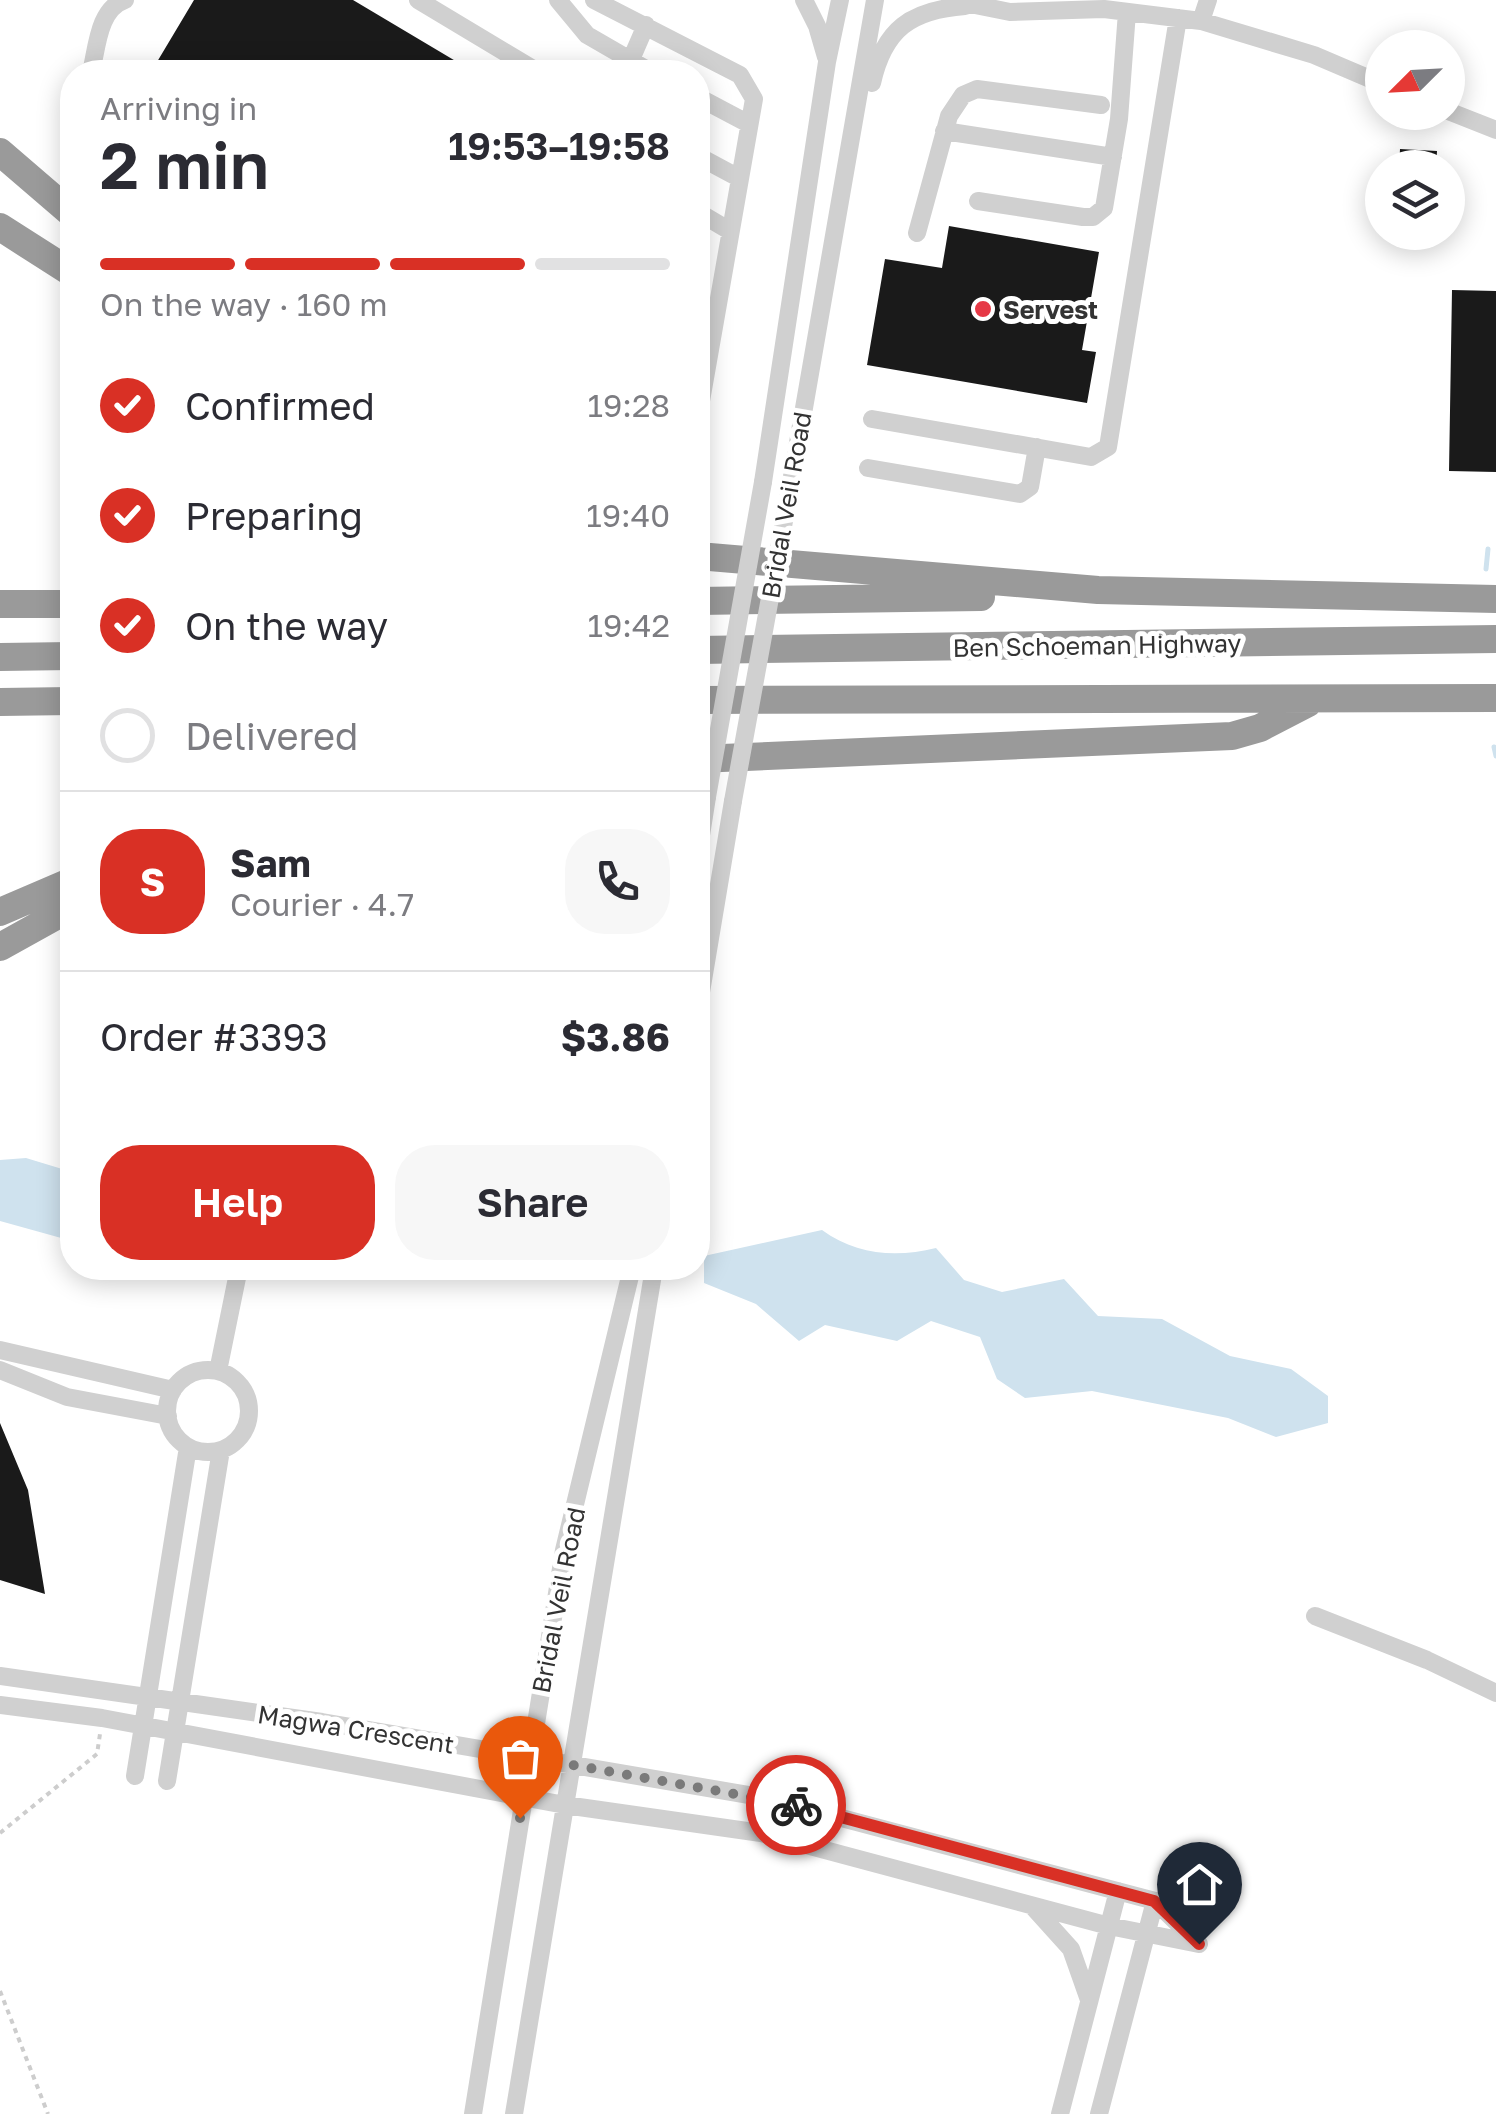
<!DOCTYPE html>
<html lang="en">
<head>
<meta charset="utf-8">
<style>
	body { margin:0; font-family:"Golos Text",sans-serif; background:#f7f7f7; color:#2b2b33; height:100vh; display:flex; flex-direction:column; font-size:38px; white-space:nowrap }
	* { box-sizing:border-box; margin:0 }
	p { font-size:32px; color:#7c7c81 }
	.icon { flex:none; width:55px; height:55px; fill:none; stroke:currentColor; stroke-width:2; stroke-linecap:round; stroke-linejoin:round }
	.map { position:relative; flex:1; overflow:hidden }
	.drawer { position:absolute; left:60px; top:60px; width:650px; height:1220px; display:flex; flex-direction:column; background:#fff; border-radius:40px; box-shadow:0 5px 25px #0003 }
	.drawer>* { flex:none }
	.needle { width:65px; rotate:246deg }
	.fabs { position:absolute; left:1365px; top:30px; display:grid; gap:20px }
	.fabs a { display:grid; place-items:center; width:100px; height:100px; border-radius:50%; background:#fff; box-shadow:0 5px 25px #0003; font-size:50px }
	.pin { position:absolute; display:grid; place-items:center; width:85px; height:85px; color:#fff; margin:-102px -42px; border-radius:50% 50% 50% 0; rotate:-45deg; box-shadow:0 0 10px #0007 }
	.pin .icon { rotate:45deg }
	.courier { position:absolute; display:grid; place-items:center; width:100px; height:100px; margin:-50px; border:8px solid #d93025; border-radius:50%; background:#fff; color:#222; box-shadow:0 2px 12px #0007 }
	.summary em { font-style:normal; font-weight:600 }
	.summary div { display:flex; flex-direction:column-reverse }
	.summary { display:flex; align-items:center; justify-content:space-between; height:170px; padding:0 40px }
	h1 { font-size:65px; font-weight:600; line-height:75px }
	.bar { display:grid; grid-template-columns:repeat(4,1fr); gap:15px 10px; align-content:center; height:120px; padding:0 40px }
	.bar i { height:12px; border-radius:8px; background:#e1e1e2 }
	.bar .selected { background:#d93025 }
	.bar p { grid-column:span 4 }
	.line { display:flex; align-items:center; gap:25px; padding:0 40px; border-top:2px solid #e1e1e2 }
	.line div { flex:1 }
	.round { display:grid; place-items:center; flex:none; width:105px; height:105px; border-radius:40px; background:#f7f7f7 }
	ol { padding:0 40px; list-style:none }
	li { display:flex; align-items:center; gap:30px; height:110px }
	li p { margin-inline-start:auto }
	li .icon { padding:10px; border-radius:50%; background:#d93025; color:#fff; stroke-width:4 }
	li:last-child { color:#7c7c81 }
	li i { width:55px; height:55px; border:5px solid #e1e1e2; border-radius:50% }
	.cta { display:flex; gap:20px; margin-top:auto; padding:20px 40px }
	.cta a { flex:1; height:115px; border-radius:40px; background:#d93025; color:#fff; font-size:40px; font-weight:600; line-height:115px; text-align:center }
	.cta a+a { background:#f7f7f7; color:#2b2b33 }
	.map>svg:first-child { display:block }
	.water { fill:#cfe2ee }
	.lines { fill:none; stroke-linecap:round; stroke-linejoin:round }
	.stream { stroke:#cfe2ee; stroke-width:5 }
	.building { fill:#1a1a1a }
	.path { stroke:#cdcdcd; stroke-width:4; stroke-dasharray:5 5; stroke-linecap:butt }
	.minor { stroke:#d0d0d0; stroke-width:18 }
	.highway { stroke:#9a9a9a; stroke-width:28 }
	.minor-bridge { stroke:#d0d0d0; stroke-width:18 }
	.done { stroke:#7a7a7a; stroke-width:10; stroke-dasharray:0 18 }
	.route { stroke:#d93025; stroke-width:12 }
	.poi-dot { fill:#e63946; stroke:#fff; stroke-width:4 }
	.labels { text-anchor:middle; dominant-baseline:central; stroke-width:10; stroke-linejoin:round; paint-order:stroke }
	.poi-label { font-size:25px; font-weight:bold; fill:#333; stroke:#fff; text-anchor:start }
	.street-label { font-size:25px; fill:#333; stroke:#fff }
</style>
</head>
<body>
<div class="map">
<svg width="1496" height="2114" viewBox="0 0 1496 2114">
	<rect width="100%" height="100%" fill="#fff"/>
	<path class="water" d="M26,1158L72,1172V1241L0,1221V1160Z
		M822,1230C856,1255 896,1258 936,1248L964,1280L1002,1292L1064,1279L1098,1316L1162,1319L1230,1356L1291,1369L1328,1396V1423L1276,1437L1228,1418L1092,1391L1025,1398L997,1379L980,1337L931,1321L897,1341L825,1325L799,1341L756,1304L704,1283V1256Z"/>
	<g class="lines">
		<path class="stream" d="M1486,569L1488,549
			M1494,747L1496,756"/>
	</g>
	<path class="building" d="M194,0H353L474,72H151Z
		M1400,149L1437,151L1436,168H1399Z
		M949,226L1099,252L1082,350L1096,352L1087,403L867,365L885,259L942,268Z
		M1452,290L1496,291V472L1449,471Z
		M0,1423L28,1490L45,1594L0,1580Z"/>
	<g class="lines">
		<path class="path" d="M0,1833L97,1754L100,1734
			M0,1991L48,2114"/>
		<path class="minor" d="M418,0L538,72
			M558,0L587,35L651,72
			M594,0L740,75L754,99L698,418
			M804,0L817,26L826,57
			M950,0L1010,12L1104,9L1201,21L1314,55L1382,84
			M1201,21L1208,0
			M626,71L646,25
			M91,72C97,49 98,9 125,0
			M872,83C884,29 911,10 965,6
			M698,97L749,124
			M1448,111L1496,130
			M944,131L1113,157
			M698,156L739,178
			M978,201L1083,217H1093L1104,208L1119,119L1127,12
			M698,212L730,231
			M917,233L949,116L963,95L977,89L1101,105
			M872,419L1091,457L1108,447L1178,18
			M868,468L1020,494L1030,487L1037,447
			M792,477L875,0
			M763,482L827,62L840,0
			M698,854L707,797
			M698,1010L733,801
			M0,1350L173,1390
			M0,1370L67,1397L168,1416
			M167 1411a41 41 0 1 1 82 0a41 41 0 1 1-82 0Z
			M218,1371L239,1268
			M1315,1616L1427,1660L1496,1693
			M0,1676L322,1722L766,1798L1155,1901L1199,1944
			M0,1705L102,1718L565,1805L761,1833L1109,1926L1199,1944
			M135,1776L188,1447
			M167,1781L221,1450
			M1034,1908L1071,1949L1089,2000
			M473,2114L564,1550L632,1268
			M514,2114L654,1268
			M1060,2114L1118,1891
			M1099,2114L1155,1901"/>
		<path class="highway" d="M0,152L72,214
			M0,227L72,273
			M698,556L1098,590L1496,599
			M698,601L981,597
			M0,604H72
			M698,650L1496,639
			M0,657L72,656
			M698,700L1496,698
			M0,702L72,701
			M698,759L1232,736L1260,728L1308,703
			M0,912L72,881
			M0,947L72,907"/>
		<path class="minor-bridge" d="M707,797L763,482
			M733,801L792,477"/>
	</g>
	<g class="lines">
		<path class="done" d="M520,1818L528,1757L796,1805"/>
		<path class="route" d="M796,1805L1154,1901L1199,1944"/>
	</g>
	<circle class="poi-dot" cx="983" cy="309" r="10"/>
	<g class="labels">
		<g class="poi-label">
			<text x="1003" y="309">Servest</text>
		</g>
		<g class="street-label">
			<text transform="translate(786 505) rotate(-80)">Bridal Veil Road</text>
			<text transform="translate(1097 645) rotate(-1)">Ben Schoeman Highway</text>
			<text transform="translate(558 1600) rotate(-79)">Bridal Veil Road</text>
			<text transform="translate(356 1729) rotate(9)">Magwa Crescent</text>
		</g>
	</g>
</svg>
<div class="fabs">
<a><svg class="needle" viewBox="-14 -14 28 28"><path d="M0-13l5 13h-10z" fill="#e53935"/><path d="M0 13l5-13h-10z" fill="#7c7c81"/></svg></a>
<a><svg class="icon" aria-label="layers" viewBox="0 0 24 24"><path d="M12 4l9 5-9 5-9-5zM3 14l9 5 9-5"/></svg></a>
</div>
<div class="pin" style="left:520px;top:1818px;background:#ea580c"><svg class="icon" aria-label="bag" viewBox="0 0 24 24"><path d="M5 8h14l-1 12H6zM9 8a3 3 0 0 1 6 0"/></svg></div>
<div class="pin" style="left:1199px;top:1944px;background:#1f2937"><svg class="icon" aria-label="home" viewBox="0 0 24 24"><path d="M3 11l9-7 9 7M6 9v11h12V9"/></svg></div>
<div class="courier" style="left:796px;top:1805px"><svg class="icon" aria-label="bike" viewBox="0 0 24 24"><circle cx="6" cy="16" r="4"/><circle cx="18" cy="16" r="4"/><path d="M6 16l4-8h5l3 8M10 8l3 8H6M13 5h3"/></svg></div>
<section class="drawer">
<div class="summary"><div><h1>2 min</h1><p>Arriving in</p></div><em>19:53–19:58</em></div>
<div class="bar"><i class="selected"></i><i class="selected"></i><i class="selected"></i><i></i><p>On the way · 160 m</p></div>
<ol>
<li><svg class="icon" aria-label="check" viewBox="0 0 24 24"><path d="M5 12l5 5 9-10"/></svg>Confirmed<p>19:28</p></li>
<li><svg class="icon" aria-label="check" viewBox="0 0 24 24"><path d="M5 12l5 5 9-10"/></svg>Preparing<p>19:40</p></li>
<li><svg class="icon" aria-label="check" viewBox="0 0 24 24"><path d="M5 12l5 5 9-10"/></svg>On the way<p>19:42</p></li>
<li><i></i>Delivered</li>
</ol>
<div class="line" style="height:180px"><b class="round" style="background:#d93025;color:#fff">S</b><div><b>Sam</b><p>Courier · 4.7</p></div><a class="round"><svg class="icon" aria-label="phone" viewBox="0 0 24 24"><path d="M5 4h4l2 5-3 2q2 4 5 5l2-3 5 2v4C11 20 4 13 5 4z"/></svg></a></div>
<div class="line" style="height:130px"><div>Order #3393</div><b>$3.86</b></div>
<div class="cta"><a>Help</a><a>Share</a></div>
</section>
</div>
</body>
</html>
